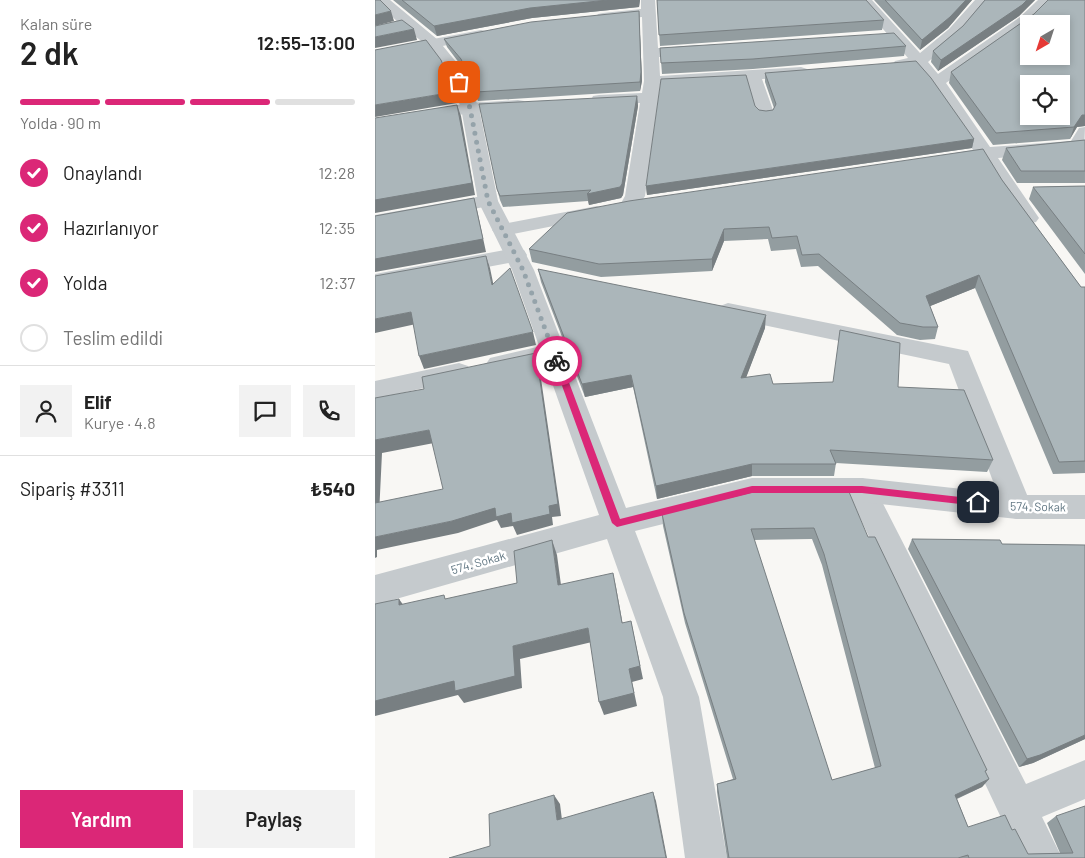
<!DOCTYPE html>
<html lang="tr">
<head>
<meta charset="utf-8">
<style>
	body { margin:0; font-family:Barlow,sans-serif; background:#f2f2f2; color:#222; height:100vh; display:flex; flex-direction:column; font-size:19px; white-space:nowrap }
	* { box-sizing:border-box; margin:0 }
	p { font-size:16px; color:#767676 }
	.icon { flex:none; width:28px; height:28px; fill:none; stroke:currentColor; stroke-width:2; stroke-linecap:round; stroke-linejoin:round }
	.map { position:relative; flex:1; overflow:hidden }
	.side { display:flex; flex-direction:column; background:#fff; width:375px }
	.side>* { flex:none }
	.needle { width:32px; rotate:219deg }
	.tools { position:absolute; left:645px; top:15px; display:grid; gap:10px }
	.tools a { display:grid; place-items:center; width:50px; height:50px; border-radius:0px; background:#fff; box-shadow:0 2px 8px #0003; font-size:25px }
	.pin { position:absolute; display:grid; place-items:center; width:42px; height:42px; color:#fff; margin:-21px; border-radius:10px; box-shadow:0 2px 8px #0006 }
	.courier { position:absolute; display:grid; place-items:center; width:50px; height:50px; margin:-25px; border:4px solid #db2777; border-radius:50%; background:#fff; color:#222; box-shadow:0 1px 6px #0007 }
	.headline em { font-style:normal; font-weight:600 }
	.headline div { display:flex; flex-direction:column-reverse }
	.headline { display:flex; align-items:center; justify-content:space-between; height:85px; padding:0 20px }
	h1 { font-size:32px; font-weight:600; line-height:38px }
	.bar { display:grid; grid-template-columns:repeat(4,1fr); gap:8px 5px; align-content:center; height:60px; padding:0 20px }
	.bar i { height:6px; border-radius:4px; background:#e0e0e0 }
	.bar .on { background:#db2777 }
	.bar p { grid-column:span 4 }
	.line { display:flex; align-items:center; gap:12px; padding:0 20px; border-top:1px solid #e0e0e0 }
	.line div { flex:1 }
	.round { display:grid; place-items:center; flex:none; width:52px; height:52px; border-radius:0px; background:#f2f2f2 }
	ol { padding:0 20px; list-style:none }
	li { display:flex; align-items:center; gap:15px; height:55px }
	li p { margin-inline-start:auto }
	li .icon { padding:5px; border-radius:50%; background:#db2777; color:#fff; stroke-width:4 }
	li:last-child { color:#767676 }
	li i { width:28px; height:28px; border:2px solid #e0e0e0; border-radius:50% }
	.action { display:flex; gap:10px; margin-top:auto; padding:10px 20px }
	.action a { flex:1; height:58px; border-radius:0px; background:#db2777; color:#fff; font-size:20px; font-weight:600; line-height:58px; text-align:center }
	.action a+a { background:#f2f2f2; color:#222 }
	main { display:flex; flex:1; min-height:0 }
	.map>svg:first-child { display:block }
	.lines { fill:none; stroke-linecap:round; stroke-linejoin:round }
	.minor { fill:#c5cacd; fill-rule:evenodd }
	.tertiary { fill:#c5cacd; fill-rule:evenodd }
	.wall { fill:#939da0; fill-rule:evenodd }
	.shaded-wall { fill:#787f82 }
	.building { fill:#abb6ba; stroke:#787f82; fill-rule:evenodd }
	.route { fill:#db2777 }
	.done { stroke:#95a3aa; stroke-width:5; stroke-dasharray:0 9 }
	.labels { text-anchor:middle; dominant-baseline:central; stroke-width:5; stroke-linejoin:round; paint-order:stroke }
	.street-label { font-size:12px; fill:#607682; stroke:#fff }
</style>
</head>
<body>
<main>
<section class="side">
<div class="headline"><div><h1>2 dk</h1><p>Kalan süre</p></div><em>12:55–13:00</em></div>
<div class="bar"><i class="on"></i><i class="on"></i><i class="on"></i><i></i><p>Yolda · 90 m</p></div>
<ol>
<li><svg class="icon" aria-label="check" viewBox="0 0 24 24"><path d="M5 12l5 5 9-10"/></svg>Onaylandı<p>12:28</p></li>
<li><svg class="icon" aria-label="check" viewBox="0 0 24 24"><path d="M5 12l5 5 9-10"/></svg>Hazırlanıyor<p>12:35</p></li>
<li><svg class="icon" aria-label="check" viewBox="0 0 24 24"><path d="M5 12l5 5 9-10"/></svg>Yolda<p>12:37</p></li>
<li><i></i>Teslim edildi</li>
</ol>
<div class="line" style="height:90px"><a class="round"><svg class="icon" aria-label="person" viewBox="0 0 24 24"><circle cx="12" cy="8" r="4"/><path d="M4 21q1-7 8-7t8 7"/></svg></a><div><b>Elif</b><p>Kurye · 4.8</p></div><a class="round"><svg class="icon" aria-label="chat" viewBox="0 0 24 24"><path d="M4 5h16v11H9l-5 4z"/></svg></a><a class="round"><svg class="icon" aria-label="phone" viewBox="0 0 24 24"><path d="M5 4h4l2 5-3 2q2 4 5 5l2-3 5 2v4C11 20 4 13 5 4z"/></svg></a></div>
<div class="line" style="height:65px"><div>Sipariş #3311</div><b>₺540</b></div>
<div class="action"><a>Yardım</a><a>Paylaş</a></div>
</section>
<div class="map">
<svg width="710" height="858" viewBox="0 0 710 858">
	<rect width="100%" height="100%" fill="#f8f7f4"/>
	<g class="lines">
		<path class="minor" d="M266,0H280L283,48L322,45L327,47L330,50L327,53L322,55L284,57L285,76L426,67L432,69L434,72L432,75L426,77L387,79L399,113L396,117L390,118L384,117L381,113L371,80L285,85L270,196L262,209L255,211L248,209L245,205L250,196L265,103L224,105L218,104L216,100L218,96L224,95L267,93L269,81L267,17L228,21L223,20L221,17L223,14L228,13L266,9Z
			M483,0H497L545,53L574,29L600,0H614L584,35L553,62L563,74L645,17L663,0H678L655,23L571,83L615,147L696,141L704,128L710,127L709,150L623,158L664,218L661,222L654,224L647,222L605,160L574,165L567,163L565,159L567,155L598,150L556,85L540,67H520L518,64L520,61L533,58Z
			M106,30L111,31L113,34L111,37L0,60V50Z
			M143,100L149,101L152,105L149,109L95,113L0,129V119L95,103Z
			M113,195L120,197L123,201L120,205L0,227V215Z
			M222,206L229,208L232,212L229,216L128,236L121,234L117,230L121,226L128,224Z
			M141,248L149,250L152,255L149,260L0,288V274Z
			M353,303L593,351L657,507L653,516L642,519L631,516L574,364L345,316L341,311L345,306Z
			M179,343L188,346L192,352L188,358L124,373L115,370L111,364L115,358Z
			M84,363L93,366L97,372L93,378L0,399V381Z
			M487,478L497,482L651,784L710,760V799L667,817L687,858H645L472,490L477,482Z"/>
		<path class="tertiary" d="M0,0H15L63,40L87,69L104,108L123,201L159,270L251,508L377,478H487L642,495H710V519H642L487,502H377L260,531L324,697L352,858H310L288,697L232,539L0,605V575L224,515L137,270L103,201L86,108L71,70L53,46L28,27Z"/>
	</g>
	<path class="wall" d="M18,0H265L264,7L157,18L62,36Z
		M282,0L509,20L507,30L285,46Z
		M499,0H597L573,28L545,50Z
		M610,0H660L644,16L563,71L556,62L558,51L588,26Z
		M710,0V126L702,127L695,139L618,145L574,83L576,72L659,14Z
		M264,11L267,81L265,91L103,101L88,68L72,47L69,39Z
		M531,46L529,56L378,69L287,74L285,48Z
		M390,73L599,139L597,148L272,195L271,186L380,106L384,110L391,111L398,110L399,108L390,82Z
		M262,96L263,106L248,195L246,198L214,205L213,201L128,207L125,200L122,189Z
		M710,140V183H642L627,160L631,148Z
		M627,180L706,287H710V473L678,474L600,288L555,306L563,327L560,339L545,340L522,335L443,266L426,267L421,249L396,251L393,239L349,241L337,271L226,277L157,262L154,249Z
		M710,186V274L654,199L658,187Z
		M163,269L390,328L371,377L398,384L523,387L618,460L612,472L461,463L459,476H377L282,499L258,387L210,397L166,282Z
		M378,492L493,537L612,770L610,772L614,779L607,787L582,799L593,827L637,830L653,854L685,853L672,823L681,816L710,858H352L342,792V784L358,779L310,623L288,526L287,514ZM437,539L447,565L500,768L457,780L379,540Z
		M537,539L627,544L710,545V739L658,763L644,767L533,549Z"/>
	<path class="shaded-wall" d="M233,0H265L264,7L157,18L62,36L59,26L155,8Z
		M591,0H597L573,28L545,50L547,40Z
		M652,0H660L644,16L563,71L566,60Z
		M16,11L19,21L0,26V15Z
		M264,11L267,81L265,91V82Z
		M39,29L42,40L0,48V37Z
		M79,92L82,103L0,117V105Z
		M262,96L263,106L248,195L246,198L214,205L212,194L245,187Z
		M82,105L86,116L100,195L0,213V200Z
		M707,115H710V126L702,127L695,139L699,127Z
		M599,139L597,148L272,195L271,186Z
		M99,198L102,210L111,252L0,272V259Z
		M349,229V241L337,271V259Z
		M111,256L115,268L121,297L117,285Z
		M604,275L600,288L548,309L551,296Z
		M36,312L41,324L0,333V319Z
		M391,315L390,328L366,391V378Z
		M158,332L161,345L49,369L44,356Z
		M161,353L164,365L186,516L177,517L178,525L142,535L138,526L126,528L122,520L83,533L2,550V557L0,558V537L77,521Z
		M256,375L258,387L210,397L207,384Z
		M54,430L59,443L7,453L4,515L0,509V440Z
		M377,464V476L282,499L281,486Z
		M177,540L182,555L188,600L183,585Z
		M238,573L241,587L250,637L247,623Z
		M24,599L34,613L24,605Z
		M256,621L268,679L257,682L262,706L229,715L224,702L254,669Z
		M213,628L217,642L145,659L147,688L89,703L83,695L0,716V701L138,646Z
		M710,735V739L658,763L644,767L652,759Z
		M614,779L607,787L574,802L580,795Z
		M278,792L281,801L292,858H291Z
		M179,795L185,804L188,828L182,820Z"/>
	<path class="building" d="M0,0H5L16,11L0,15Z
		M27,0H233L155,8L59,26Z
		M282,0H491L509,20L284,35Z
		M510,0H591L575,17L547,40Z
		M610,0H652L647,5L566,60L558,51L588,26Z
		M673,0H710V115H707L699,127L621,133L576,72L659,14ZM654,24H686V56H654ZM654,84H686V116H654Z
		M264,11L266,72L265,82L101,92L86,59L69,39L156,22Z
		M27,20L39,29L0,37V26Z
		M519,33L531,46L378,59L286,63L285,48Z
		M51,40L66,60L79,92L0,105V50Z
		M541,61L556,78L599,139L271,186L286,79L371,75L380,106L384,110L391,111L398,110L401,104L390,73Z
		M262,96L247,184L245,187L212,194L216,190L125,196L122,189L104,104Z
		M82,105L97,183L0,200V118Z
		M710,140V171H646L631,148Z
		M608,149L627,180L706,287H710V461L684,462L604,275L551,296L563,327H548L525,323L444,254L427,255L422,236L397,238L394,227L349,229L337,259L224,264L154,249L192,213L254,201Z
		M710,186V254L658,187Z
		M99,198L108,239L0,259V216Z
		M111,256L117,285L135,268L158,332L44,356L36,312L0,319V276Z
		M163,269L391,315L366,378L395,374L398,384L458,382L465,330L525,343L523,387L589,390L618,460L455,450L461,464H377L281,486L256,375L207,384Z
		M161,353L183,504L174,506L175,514L137,523L136,513L121,517L120,508L77,521L0,537V503L68,489L54,430L0,440V398L49,389L47,377Z
		M378,492H474L493,537H500L612,770L610,771L614,779L580,795L593,827L630,815L637,830L640,829L653,854L698,853L681,816L710,806V858H594L593,855L583,858H354L342,784L361,779L309,613L287,514ZM439,528L449,554L506,766L457,780L376,529Z
		M537,539L625,540L627,544L710,545V735L665,755L652,759Z
		M177,540L183,585L238,573L247,623L256,621L265,666L254,669L259,693L224,702L213,628L138,646L140,676L80,691L79,681L0,701V604L24,599V605L69,595L70,599L142,583L139,551Z
		M278,792L291,858H74L115,846L114,814L179,795L182,820Z"/>
	<path class="route" d="M182,358L186,361L245,519L377,486H487L603,499L607,502L603,506L487,493H377L242,527L237,523L178,361Z"/>
	<g class="lines">
		<path class="done" d="M84,82L95,108L113,201L148,270L182,361"/>
	</g>
	<g class="labels">
		<g class="street-label">
			<text transform="translate(663 506) rotate(1)">574. Sokak</text>
			<text transform="translate(103 562) rotate(-16)">574. Sokak</text>
		</g>
	</g>
</svg>
<div class="tools">
<a><svg class="needle" viewBox="-14 -14 28 28"><path d="M0-13l5 13h-10z" fill="#e53935"/><path d="M0 13l5-13h-10z" fill="#767676"/></svg></a>
<a><svg class="icon" aria-label="locate" viewBox="0 0 24 24"><circle cx="12" cy="12" r="6"/><path d="M12 2v4M12 18v4M2 12h4M18 12h4"/></svg></a>
</div>
<div class="pin" style="left:84px;top:82px;background:#ea580c"><svg class="icon" aria-label="bag" viewBox="0 0 24 24"><path d="M5 8h14l-1 12H6zM9 8a3 3 0 0 1 6 0"/></svg></div>
<div class="pin" style="left:603px;top:502px;background:#1f2937"><svg class="icon" aria-label="home" viewBox="0 0 24 24"><path d="M3 11l9-7 9 7M6 9v11h12V9"/></svg></div>
<div class="courier" style="left:182px;top:361px"><svg class="icon" aria-label="bike" viewBox="0 0 24 24"><circle cx="6" cy="16" r="4"/><circle cx="18" cy="16" r="4"/><path d="M6 16l4-8h5l3 8M10 8l3 8H6M13 5h3"/></svg></div>
</div>
</main>
</body>
</html>
